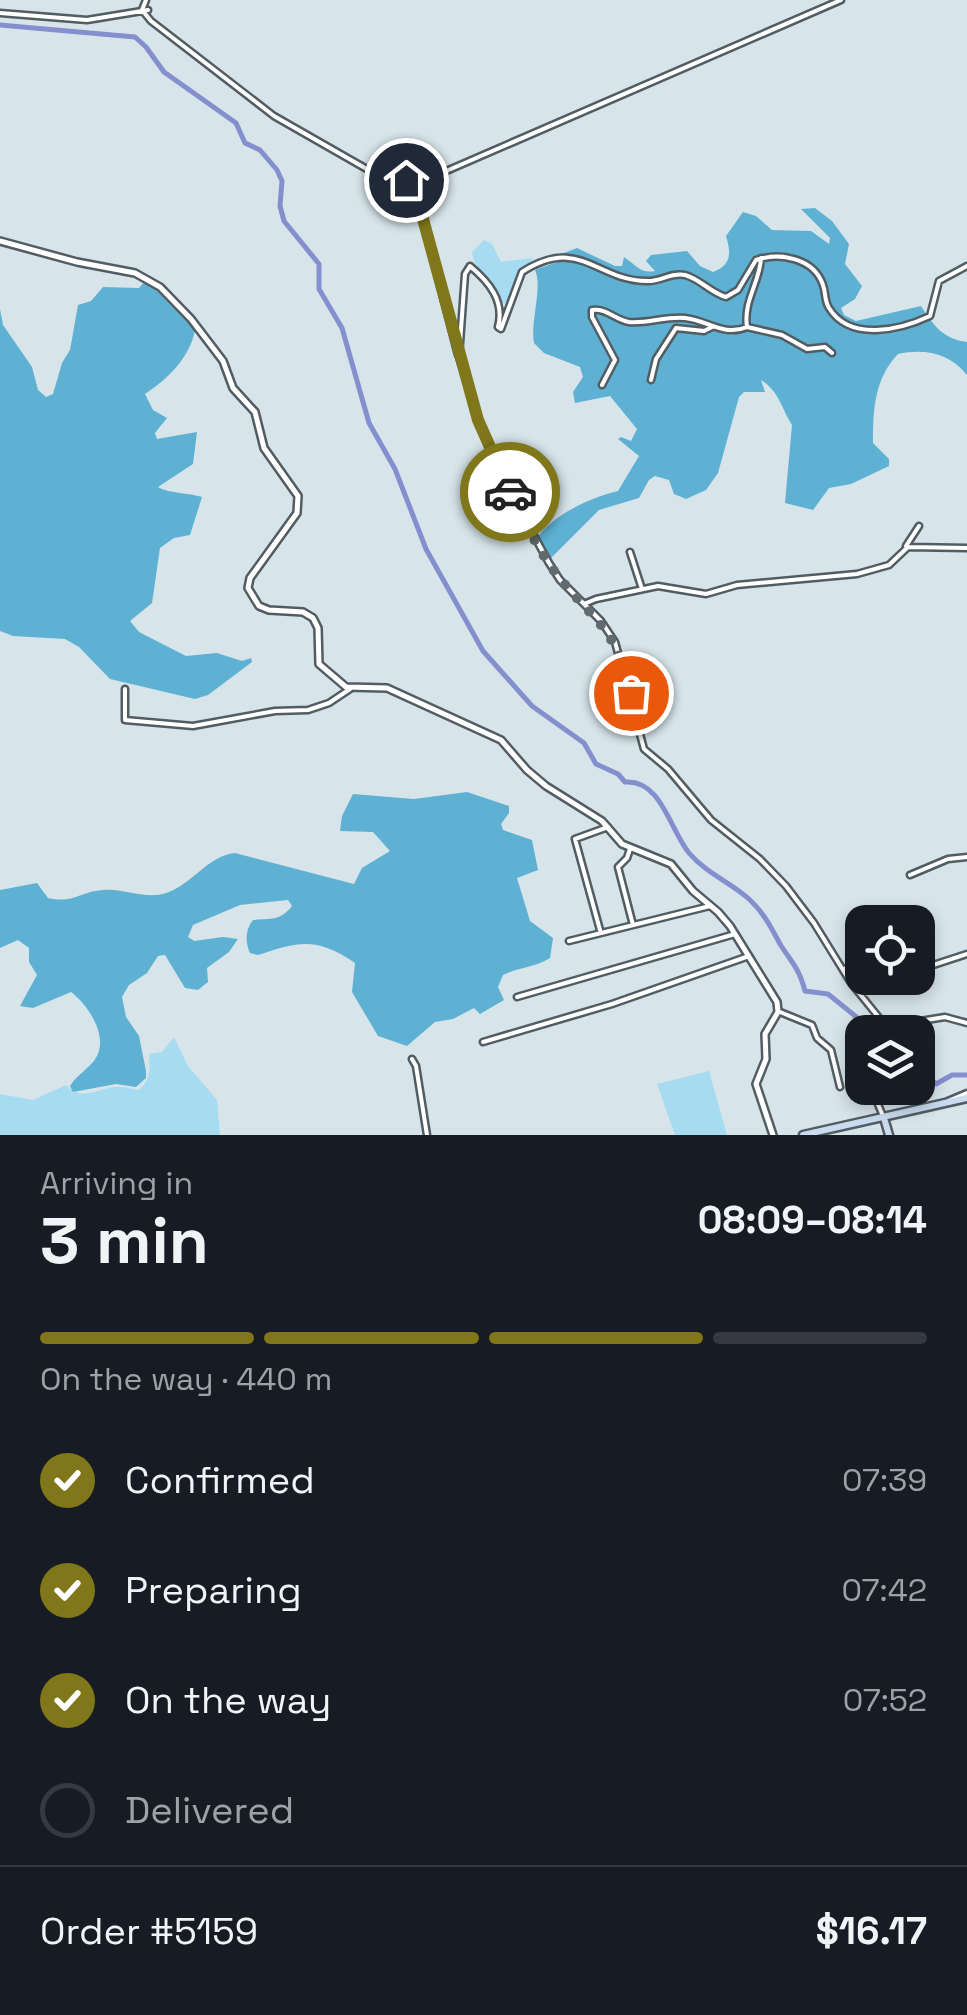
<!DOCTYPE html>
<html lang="en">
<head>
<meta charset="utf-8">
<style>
	body { margin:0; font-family:"Space Grotesk",sans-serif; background:#20242c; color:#f1f3f6; height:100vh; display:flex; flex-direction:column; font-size:38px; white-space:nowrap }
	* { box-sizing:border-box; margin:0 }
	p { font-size:32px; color:#9ea1a6 }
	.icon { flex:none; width:55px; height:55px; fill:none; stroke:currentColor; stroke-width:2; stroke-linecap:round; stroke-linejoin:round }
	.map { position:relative; height:1135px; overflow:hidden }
	.drawer { display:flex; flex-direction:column; background:#171b24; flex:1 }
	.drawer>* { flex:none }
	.fabs { position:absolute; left:845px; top:905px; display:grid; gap:20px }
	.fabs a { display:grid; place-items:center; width:90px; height:90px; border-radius:20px; background:#171b24; box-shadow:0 5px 15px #0003; font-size:50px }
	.pin { position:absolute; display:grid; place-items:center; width:85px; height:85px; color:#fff; margin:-42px; border:5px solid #fff; border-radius:50%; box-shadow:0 2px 10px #0007 }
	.courier { position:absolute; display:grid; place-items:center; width:100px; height:100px; margin:-50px; border:8px solid #80771b; border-radius:50%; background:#fff; color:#222; box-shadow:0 2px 12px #0007 }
	.overview em { font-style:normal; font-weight:800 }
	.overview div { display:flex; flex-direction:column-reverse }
	.overview { display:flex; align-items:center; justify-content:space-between; height:170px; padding:0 40px }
	h1 { font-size:65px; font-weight:800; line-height:75px }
	.bar { display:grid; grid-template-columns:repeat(4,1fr); gap:15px 10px; align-content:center; height:120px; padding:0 40px }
	.bar i { height:12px; border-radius:8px; background:#363941 }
	.bar .active { background:#80771b }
	.bar p { grid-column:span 4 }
	.line { display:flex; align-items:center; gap:25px; padding:0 40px; border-top:2px solid #363941 }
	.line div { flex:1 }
	ol { padding:0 40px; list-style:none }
	li { display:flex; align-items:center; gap:30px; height:110px }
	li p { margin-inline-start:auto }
	li .icon { padding:10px; border-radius:50%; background:#80771b; color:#fff; stroke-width:4 }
	li:last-child { color:#9ea1a6 }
	li i { width:55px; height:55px; border:5px solid #363941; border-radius:50% }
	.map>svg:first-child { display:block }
	.green { fill:#a7dbf2 }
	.forest { fill:#5eb1d3 }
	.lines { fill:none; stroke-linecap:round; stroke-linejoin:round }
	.canal { stroke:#848fce; stroke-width:5 }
	.minor-casing { stroke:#525d63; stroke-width:9 }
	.tertiary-casing { stroke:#525d63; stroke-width:10 }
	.secondary-casing { stroke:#525d63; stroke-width:11 }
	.minor { stroke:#fff; stroke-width:4 }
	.tertiary { stroke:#fff; stroke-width:5 }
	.secondary { stroke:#cadcf0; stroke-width:6 }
	.done { stroke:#616a6d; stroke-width:10; stroke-dasharray:0 18 }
	.route { stroke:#80771b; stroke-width:12 }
</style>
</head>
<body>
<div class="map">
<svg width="967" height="1135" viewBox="0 0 967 1135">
	<rect width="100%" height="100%" fill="#d7e5eb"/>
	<path class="green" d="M484,240L492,244L501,262L532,258L533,267C514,271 512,287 507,304L501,302C493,283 475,273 472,252Z
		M174,1037L188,1066L217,1100L220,1135H0V1094L33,1100L66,1085C84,1104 102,1085 122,1087C128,1087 133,1090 139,1090C151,1079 150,1069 149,1054L162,1052Z
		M709,1071L727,1135H675L657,1084Z"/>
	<path class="forest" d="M815,208L832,221L849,244L845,264L862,286L855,299L841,308L844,315L856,321L921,306C934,326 943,339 967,342V375C950,353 924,348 898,354C874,379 873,411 873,443L889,459V466L851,484L829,488L813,510L785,503L792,425C781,407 779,391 761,380L765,392H744L739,397L718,473L706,490L686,499L674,494L669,480L655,476L649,480L639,498L599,510L550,559L537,538C554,514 590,498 618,491L639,456L618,439L621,437L631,441L637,429L610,396L575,403L573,392L583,377L580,367L544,353L534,343C530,323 543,286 535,270L565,259L564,253L577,248L615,266H622L624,257C635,264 640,274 655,271L646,261L651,255L687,251L700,266L713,272C732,265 731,252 726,236L743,212L756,216L772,230L811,231L829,244L830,238L801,209Z
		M146,280L195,330C190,357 168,379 145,394L153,410L167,418L155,433L157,439L197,432L193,464L158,487C167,493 189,493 202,497L190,535L174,538L160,548L152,603L130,621L139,632L186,656L217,653L242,661L251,658L252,662L208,695L195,699L110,679L79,647L65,639L13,636L0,631V309L3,325L32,367L38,390L46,397L53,394L62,363L70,350L78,305L91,301L103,287L139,288Z
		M467,792L509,806V813L501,824L503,830L532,840L538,870L517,878L530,921L553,938L550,958C534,968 519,967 503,975L498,987L504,1000L480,1014L474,1008L453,1019L435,1022L407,1046L378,1036L352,992L355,963C317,937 300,941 258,955L250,953C245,942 245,930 253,920C271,918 279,922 292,906L288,900L240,905L193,925L188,937L194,941L223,937L238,939L229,952L207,968L208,982L198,990L185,988L165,955L158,956L147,973L129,985L122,997L126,1017L139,1036L146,1071V1078L136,1087L116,1084L73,1092L70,1086C77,1074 91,1068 97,1056C108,1034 87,1004 71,992L33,1008L20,1006L37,975L29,962V948L18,940L0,948V890L37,883L48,898C74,904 81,891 103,890C123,888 146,900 166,893C192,885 207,856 235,853L354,884L362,868L390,851L373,832L340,831L342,816L353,794L414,799Z"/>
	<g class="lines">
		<path class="canal" d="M0,25L135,37L146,47L164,72L236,123L245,143L260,150L277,170L282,181L280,206L284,221L319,264V289L342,328L369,423L395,469L426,549L483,651L532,706L584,743L596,764L618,774L625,782C661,779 670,830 689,853C707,874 730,882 749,899C764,913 771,927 780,944C792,963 799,968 805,991L828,994L875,1032
			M918,1067L936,1084L952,1075H967"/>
		<defs>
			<path id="minor" d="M146,0L142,10L151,21L274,116L379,176L406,180L414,185L841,0
				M0,13L87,20L148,10
				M414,185L458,355
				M967,266L939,281L930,316C900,330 850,342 829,308C824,300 826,293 823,285C814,258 780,252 756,260L738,290L726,297C711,293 700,279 685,275C671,272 660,282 647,281C596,281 580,235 522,272L501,329L498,327C505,301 489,282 470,266L465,274L459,357L478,420L509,490L549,563L560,580L601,621L615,642L644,749L668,769L711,820L760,859L786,886L814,923L851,983L881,1020L895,1025L945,1017L967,1023
				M747,327L782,335L807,349L825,347L832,353
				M651,380L656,359L676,328L704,331L712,327
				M602,385L615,360L592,317V310C607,308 615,320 629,322C647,324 666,316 685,318C707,320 724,337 747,327C743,301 760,282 761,258
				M906,546L919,526
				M630,552L642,589
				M584,604L596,599L658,586L706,594L737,585L857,574L889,565L908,547L967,548
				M125,689V720L193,726L275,711L308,710L329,703L350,689
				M630,849L627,858L618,867L633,925
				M910,875L948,859L967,857
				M600,930L575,839L608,827
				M569,941L710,906
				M844,969L862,961
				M918,970L967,954
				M860,993L898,978
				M517,997L735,934
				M780,1012L812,1025L817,1038L831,1050L840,1087
				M483,1042L612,1004L749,956
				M412,1059L416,1066L427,1135
				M871,1088L883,1116
				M948,1101L967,1093"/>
			<path id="tertiary" d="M0,241L77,262L135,273L160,287L191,319L223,361L233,388L255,412L264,448L298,496L297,513L250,578L248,588L259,606L269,610L303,612L313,618L318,628L319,664L346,687L387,688L501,740L527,770L546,786L602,821L622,844L671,864L693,891L718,912L730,926L777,1002L778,1012L765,1034L766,1059L756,1084L773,1135"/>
			<path id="secondary" d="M884,1118L889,1135
				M803,1135L967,1098"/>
		</defs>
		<use href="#minor" class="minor-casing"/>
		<use href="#tertiary" class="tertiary-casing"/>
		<use href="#secondary" class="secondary-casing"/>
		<use href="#minor" class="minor"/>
		<use href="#tertiary" class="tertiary"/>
		<use href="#secondary" class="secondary"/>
	</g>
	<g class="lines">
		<path class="done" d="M510,492C525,522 540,555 562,581C602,629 614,628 631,693"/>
		<path class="route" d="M406,180L414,186L478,420L510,492"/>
	</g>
</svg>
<div class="fabs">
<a><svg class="icon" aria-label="locate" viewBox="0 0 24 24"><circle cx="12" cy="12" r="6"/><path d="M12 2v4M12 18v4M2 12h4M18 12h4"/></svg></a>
<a><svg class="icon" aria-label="layers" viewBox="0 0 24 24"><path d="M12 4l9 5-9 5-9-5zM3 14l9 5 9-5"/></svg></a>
</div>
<div class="pin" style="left:631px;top:693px;background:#ea580c"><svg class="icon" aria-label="bag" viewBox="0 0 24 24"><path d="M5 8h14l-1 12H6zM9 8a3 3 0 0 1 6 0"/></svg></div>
<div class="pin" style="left:406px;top:180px;background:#1f2937"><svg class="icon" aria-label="home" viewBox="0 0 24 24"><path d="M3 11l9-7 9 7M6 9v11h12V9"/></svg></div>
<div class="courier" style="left:510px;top:492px"><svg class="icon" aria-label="car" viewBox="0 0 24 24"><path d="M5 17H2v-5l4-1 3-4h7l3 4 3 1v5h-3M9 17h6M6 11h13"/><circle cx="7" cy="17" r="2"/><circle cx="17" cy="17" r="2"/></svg></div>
</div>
<section class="drawer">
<div class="overview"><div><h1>3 min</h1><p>Arriving in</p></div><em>08:09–08:14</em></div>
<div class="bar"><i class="active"></i><i class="active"></i><i class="active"></i><i></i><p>On the way · 440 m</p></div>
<ol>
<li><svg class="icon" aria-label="check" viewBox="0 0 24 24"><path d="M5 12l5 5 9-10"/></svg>Confirmed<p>07:39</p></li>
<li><svg class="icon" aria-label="check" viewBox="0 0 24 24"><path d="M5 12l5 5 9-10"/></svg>Preparing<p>07:42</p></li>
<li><svg class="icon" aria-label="check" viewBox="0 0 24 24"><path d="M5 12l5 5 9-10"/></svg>On the way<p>07:52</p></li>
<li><i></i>Delivered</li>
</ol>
<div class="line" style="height:130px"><div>Order #5159</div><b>$16.17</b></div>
</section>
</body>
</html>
